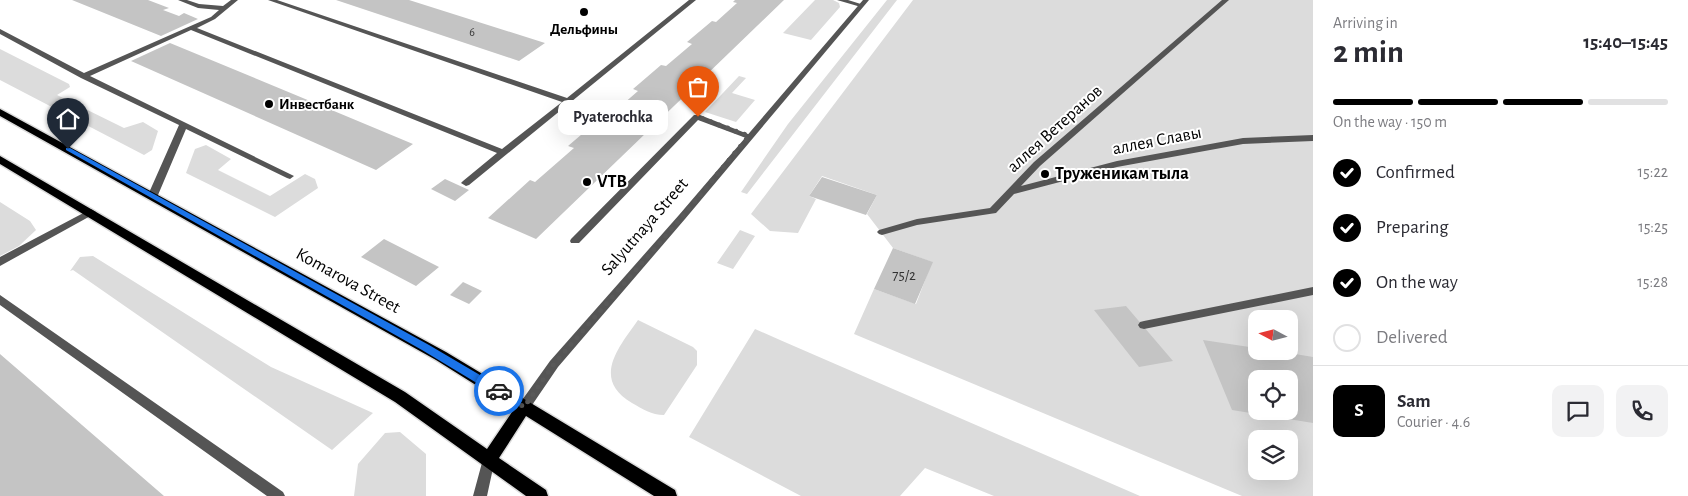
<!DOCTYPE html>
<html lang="en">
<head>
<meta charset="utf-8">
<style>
	body { margin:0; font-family:"Alegreya Sans",sans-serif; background:#f2f2f3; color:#2b2b33; height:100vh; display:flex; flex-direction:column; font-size:19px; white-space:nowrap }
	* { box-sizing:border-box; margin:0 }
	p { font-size:16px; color:#7c7c81 }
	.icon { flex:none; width:28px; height:28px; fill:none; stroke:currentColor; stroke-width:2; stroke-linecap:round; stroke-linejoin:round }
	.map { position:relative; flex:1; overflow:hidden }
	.sheet { display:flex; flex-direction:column; background:#fff; width:375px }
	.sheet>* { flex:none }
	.needle { width:32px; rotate:277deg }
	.tools { position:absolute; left:1248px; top:310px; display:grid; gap:10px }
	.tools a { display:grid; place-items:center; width:50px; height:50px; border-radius:10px; background:#fff; box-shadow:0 5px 20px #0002; font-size:25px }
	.pin { position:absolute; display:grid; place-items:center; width:42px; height:42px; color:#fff; margin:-51px -21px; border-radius:50% 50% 50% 0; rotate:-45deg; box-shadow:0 0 5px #0007 }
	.pin .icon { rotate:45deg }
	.courier { position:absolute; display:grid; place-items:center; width:50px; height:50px; margin:-25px; border:4px solid #1a73e8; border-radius:50%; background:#fff; color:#222; box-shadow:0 1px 6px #0007 }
	.bubble { position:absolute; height:35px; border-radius:10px; background:#fff; box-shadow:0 5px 20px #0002; font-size:16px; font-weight:600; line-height:35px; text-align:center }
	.head em { font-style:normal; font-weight:600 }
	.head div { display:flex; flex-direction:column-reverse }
	.head { display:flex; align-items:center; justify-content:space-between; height:85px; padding:0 20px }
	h1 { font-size:32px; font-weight:600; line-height:38px }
	.bar { display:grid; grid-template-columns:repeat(4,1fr); gap:8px 5px; align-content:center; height:60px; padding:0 20px }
	.bar i { height:6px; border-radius:4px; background:#e1e1e2 }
	.bar .current { background:#000 }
	.bar p { grid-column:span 4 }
	.line { display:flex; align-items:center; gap:12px; padding:0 20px; border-top:1px solid #e1e1e2 }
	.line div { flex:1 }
	.round { display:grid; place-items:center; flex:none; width:52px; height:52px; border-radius:10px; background:#f2f2f3 }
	ol { padding:0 20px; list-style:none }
	li { display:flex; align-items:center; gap:15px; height:55px }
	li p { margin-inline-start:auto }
	li .icon { padding:5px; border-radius:50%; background:#000; color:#fff; stroke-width:4 }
	li:last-child { color:#7c7c81 }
	li i { width:28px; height:28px; border:2px solid #e1e1e2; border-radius:50% }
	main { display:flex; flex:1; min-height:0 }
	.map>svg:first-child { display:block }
	.green { fill:#dcdcdc; fill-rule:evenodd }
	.building { fill:#c4c4c4; fill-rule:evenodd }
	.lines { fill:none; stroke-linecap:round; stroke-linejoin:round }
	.primary-casing { stroke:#dbdbdb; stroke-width:3 }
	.service { fill:#555; fill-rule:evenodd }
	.pedestrian { fill:#555; fill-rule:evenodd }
	.tertiary { fill:#555; fill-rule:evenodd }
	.primary { fill:#000; fill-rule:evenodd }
	.route { fill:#1a73e8 }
	.done { stroke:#595959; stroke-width:5; stroke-dasharray:0 9 }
	.poi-dot { fill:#000; stroke:#fff; stroke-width:2 }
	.labels { text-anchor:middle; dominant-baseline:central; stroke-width:4; stroke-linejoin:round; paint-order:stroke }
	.far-number-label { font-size:12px; fill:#313131 }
	.far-poi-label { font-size:15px; font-weight:bold; fill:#000; stroke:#fff }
	.number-label { font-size:15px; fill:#313131 }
	.street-label { font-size:18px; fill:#000; stroke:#fff }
	.poi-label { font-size:18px; font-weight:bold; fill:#000; stroke:#fff; text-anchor:start }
</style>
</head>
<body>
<main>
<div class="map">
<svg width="1313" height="496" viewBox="0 0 1313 496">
	<rect width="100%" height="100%" fill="#fff"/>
	<path class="green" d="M815,0H833L839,3L840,7L811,40L783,33Z
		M887,0H897L747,194L741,192L788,124Z
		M913,0H1313V496H1242L854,334L874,289L916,304L932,262L893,248L867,214L877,195L822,176L809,196L816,199L798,233L770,231L751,214ZM1256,319H1289V351H1256ZM1256,379H1289V411H1256ZM1256,439H1289V471H1256Z
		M0,49L69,84L70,87L57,95L124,128L143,122L158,131L152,150L144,155L0,80Z
		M739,76L746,78L732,93L755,100L736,122L705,112Z
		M206,145L231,159L218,170L270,196L305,174L315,179L318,188L275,217L186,173L195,149Z
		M0,202L30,221L36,230L19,246L0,256Z
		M740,230L755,236L733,269L717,263Z
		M93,256L271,367L373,413L332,450L73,270L70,271L80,257Z
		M638,320L693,347L697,351V365L664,415C651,415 643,409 632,403C591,379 619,347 638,320Z
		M755,329L780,340L1140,496H994L925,468L900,496H801L689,437Z
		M400,432L426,454V496H354L358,464L385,433Z"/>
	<path class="building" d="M72,0H148L169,8L163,10L179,16L184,13L198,19L161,36Z
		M336,0H409L545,43L519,61Z
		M735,0H784L536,239L488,218L530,180L535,182L574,148L568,146L602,117L607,118L638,91L633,89L661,65L666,66L692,44L687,42L712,21L716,22L737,3L733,2Z
		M170,43L298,96L413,144L376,170L131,61Z
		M822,177L877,195L866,215L809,196Z
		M445,179L469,190L455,201L431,189Z
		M384,239L439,267L416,286L361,257Z
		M893,248L933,262L915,304L874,289Z
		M463,282L482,291L469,304L450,295Z
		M1126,306L1173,361L1139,367L1094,310Z
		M1203,340L1256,348V351H1277L1313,357V423L1232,410ZM1256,379H1289V411H1256Z
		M0,354L164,496H0Z"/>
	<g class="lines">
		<defs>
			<path id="primary" d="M0,109L446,352L675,490L677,496H654L526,416L499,458L546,490L548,496H526L395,402L0,164V156L405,392L487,449L514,409L436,360L0,116Z"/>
		</defs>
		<use href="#primary" class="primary-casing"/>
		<path class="service" d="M178,0H187L199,4L223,6L231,0H238L215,19L197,28L502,149L562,102L268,0H277L567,98L689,0H696L469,185L466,186L461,183L463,181L497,153L191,30L90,76L294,176L290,179L287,178L186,129L158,195L153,198L148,195L179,125L81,78L0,34V29L84,73L211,17L219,10L198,8Z
			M837,0H848L864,5L861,7Z
			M694,115H700L753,136L752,138H746L698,120L579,243H571L570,241L571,239Z
			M91,209L96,212L94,214L0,266V257Z
			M0,295L283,492L285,496H267L0,305Z"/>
		<path class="pedestrian" d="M1222,0H1229L1040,166L1021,186L1117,161L1243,138L1313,135V141L1243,144L1117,167L1014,194L996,213L917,225L882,235L879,234L877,232L879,230L917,219L990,208L1034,162Z
			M1313,287V295L1144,329L1140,328L1138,325L1140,322L1144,321Z"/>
		<path class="tertiary" d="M863,0H869L685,219L558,367L528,411L524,412L520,411L518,407L520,403L550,361L679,215Z
			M489,453L494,455L495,459L487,496H473L483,459L484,455Z"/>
		<use href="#primary" class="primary"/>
	</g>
	<path class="route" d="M66,148H70L429,345L502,388V394H495L422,350L66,150Z"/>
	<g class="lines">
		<path class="done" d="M499,391L524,407L554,364L682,217L749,136L698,117"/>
	</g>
	<g class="poi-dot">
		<circle cx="584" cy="12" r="5"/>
		<circle cx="269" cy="104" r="5"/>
		<circle cx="1045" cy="174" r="5"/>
		<circle cx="587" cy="182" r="5"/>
	</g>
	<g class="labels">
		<g class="far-number-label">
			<text x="472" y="32">6</text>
		</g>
		<g class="far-poi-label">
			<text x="584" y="29">Дельфины</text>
			<text x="279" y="104" text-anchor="start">Инвестбанк</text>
		</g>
		<g class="number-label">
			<text x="904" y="275">75/2</text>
		</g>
		<g class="street-label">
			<text transform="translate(1055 129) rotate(-42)">аллея Ветеранов</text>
			<text transform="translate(1157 141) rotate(-11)">аллея Славы</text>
			<text transform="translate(645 227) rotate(-49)">Salyutnaya Street</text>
			<text transform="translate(348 281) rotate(29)">Komarova Street</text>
		</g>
		<g class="poi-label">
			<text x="1055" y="174">Труженикам тыла</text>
			<text x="597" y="182">VTB</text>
		</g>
	</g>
</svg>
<div class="tools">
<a><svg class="needle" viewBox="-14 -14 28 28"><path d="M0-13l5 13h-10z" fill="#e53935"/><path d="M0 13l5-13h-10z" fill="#7c7c81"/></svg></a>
<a><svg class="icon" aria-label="locate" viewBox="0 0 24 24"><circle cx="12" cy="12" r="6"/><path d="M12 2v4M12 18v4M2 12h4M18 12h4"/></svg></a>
<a><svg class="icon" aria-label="layers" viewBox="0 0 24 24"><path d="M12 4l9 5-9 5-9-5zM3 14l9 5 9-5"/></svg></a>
</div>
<div class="pin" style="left:698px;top:117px;background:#ea580c"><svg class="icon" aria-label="bag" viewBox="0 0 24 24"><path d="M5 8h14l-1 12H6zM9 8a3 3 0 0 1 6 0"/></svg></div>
<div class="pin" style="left:68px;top:149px;background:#1f2937"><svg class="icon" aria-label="home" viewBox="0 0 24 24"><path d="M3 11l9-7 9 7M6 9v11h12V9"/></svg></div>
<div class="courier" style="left:499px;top:391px"><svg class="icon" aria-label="car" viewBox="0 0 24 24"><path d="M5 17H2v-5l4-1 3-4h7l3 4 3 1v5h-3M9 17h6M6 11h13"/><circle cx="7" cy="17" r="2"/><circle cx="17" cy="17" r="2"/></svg></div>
<div class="bubble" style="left:558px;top:100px;width:110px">Pyaterochka</div>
</div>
<section class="sheet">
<div class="head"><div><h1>2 min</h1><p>Arriving in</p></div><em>15:40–15:45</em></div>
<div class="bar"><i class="current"></i><i class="current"></i><i class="current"></i><i></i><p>On the way · 150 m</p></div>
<ol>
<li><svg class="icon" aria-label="check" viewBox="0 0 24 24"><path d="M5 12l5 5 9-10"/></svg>Confirmed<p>15:22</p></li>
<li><svg class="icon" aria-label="check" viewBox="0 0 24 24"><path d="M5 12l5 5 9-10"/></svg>Preparing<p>15:25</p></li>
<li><svg class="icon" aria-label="check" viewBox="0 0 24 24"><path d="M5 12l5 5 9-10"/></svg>On the way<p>15:28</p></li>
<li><i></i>Delivered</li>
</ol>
<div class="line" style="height:90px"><b class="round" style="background:#000;color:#fff">S</b><div><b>Sam</b><p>Courier · 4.6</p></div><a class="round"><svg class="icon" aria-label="chat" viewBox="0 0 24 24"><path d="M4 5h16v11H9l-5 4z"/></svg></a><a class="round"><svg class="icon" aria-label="phone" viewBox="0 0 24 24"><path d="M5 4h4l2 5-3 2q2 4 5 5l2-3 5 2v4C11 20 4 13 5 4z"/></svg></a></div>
</section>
</main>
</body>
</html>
